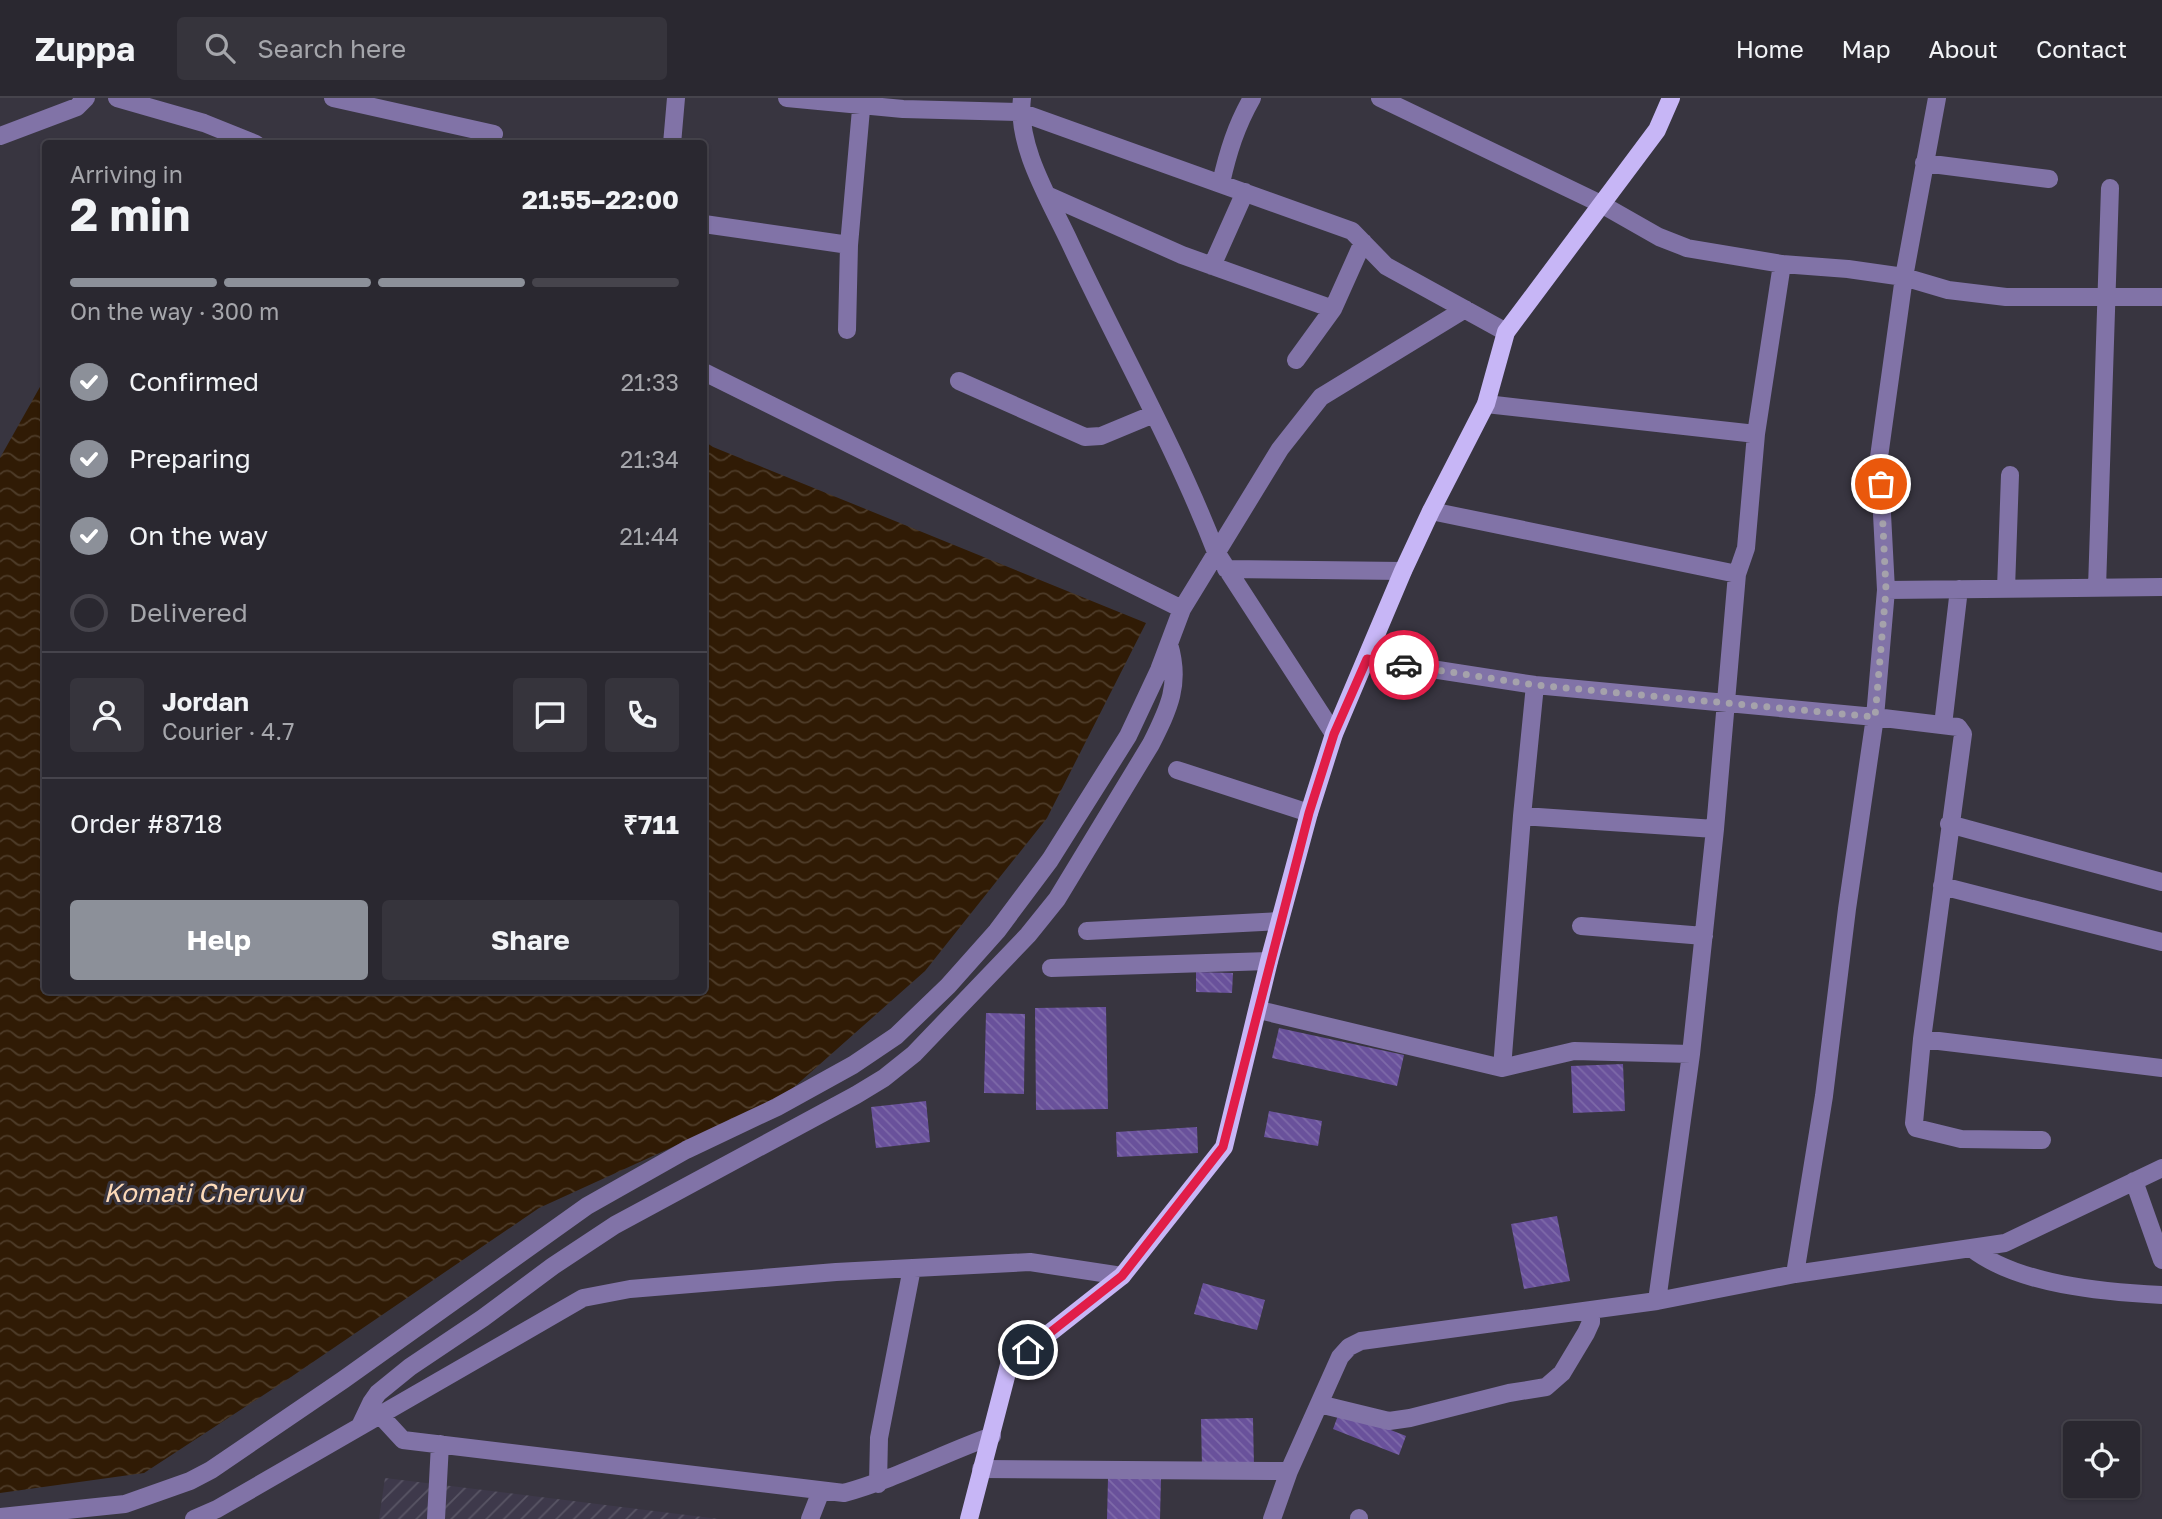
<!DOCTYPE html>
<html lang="en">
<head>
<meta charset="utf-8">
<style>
	body { margin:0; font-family:"Golos Text",sans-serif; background:#36343c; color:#f1f3f6; height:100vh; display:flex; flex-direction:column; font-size:26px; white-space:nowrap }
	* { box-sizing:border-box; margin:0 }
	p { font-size:23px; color:#a5a6ab }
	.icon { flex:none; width:38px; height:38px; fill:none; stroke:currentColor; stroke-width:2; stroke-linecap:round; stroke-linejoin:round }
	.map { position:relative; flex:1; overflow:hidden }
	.sheet { position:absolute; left:42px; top:42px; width:665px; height:854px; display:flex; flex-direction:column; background:#2a2830; border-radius:7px; box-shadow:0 2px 5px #0004,0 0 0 2px #46444c }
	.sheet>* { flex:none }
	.buttons { position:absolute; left:2063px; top:1323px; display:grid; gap:14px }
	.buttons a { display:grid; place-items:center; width:77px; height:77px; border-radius:7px; background:#2a2830; box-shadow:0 2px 5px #0004,0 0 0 2px #46444c; font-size:35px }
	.pin { position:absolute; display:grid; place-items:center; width:60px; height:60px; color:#fff; margin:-30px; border:4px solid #fff; border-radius:50%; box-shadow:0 2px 7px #0007 }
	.courier { position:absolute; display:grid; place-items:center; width:70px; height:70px; margin:-35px; border:5px solid #e11d48; border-radius:50%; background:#fff; color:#222; box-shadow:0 2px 9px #0007 }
	.summary em { font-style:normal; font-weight:700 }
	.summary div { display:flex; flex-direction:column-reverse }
	.summary { display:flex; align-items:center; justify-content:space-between; height:119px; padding:0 28px }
	h1 { font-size:46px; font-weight:700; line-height:52px }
	.bar { display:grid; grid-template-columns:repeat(4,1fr); gap:10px 7px; align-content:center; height:84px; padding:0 28px }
	.bar i { height:9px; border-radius:5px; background:#46444c }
	.bar .selected { background:#8c9099 }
	.bar p { grid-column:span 4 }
	.line { display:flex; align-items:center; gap:18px; padding:0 28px; border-top:2px solid #46444c }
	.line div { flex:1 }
	.round { display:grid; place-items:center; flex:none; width:74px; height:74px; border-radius:7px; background:#36343c }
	ol { padding:0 28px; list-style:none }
	li { display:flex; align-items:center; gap:21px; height:77px }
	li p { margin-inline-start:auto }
	li .icon { padding:7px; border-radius:50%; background:#8c9099; color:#fff; stroke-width:4 }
	li:last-child { color:#a5a6ab }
	li i { width:38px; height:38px; border:4px solid #46444c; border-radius:50% }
	.action { display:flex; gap:14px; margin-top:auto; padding:14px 28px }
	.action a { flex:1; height:80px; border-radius:7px; background:#8c9099; color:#fff; font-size:28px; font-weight:700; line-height:80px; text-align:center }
	.action a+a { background:#36343c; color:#f1f3f6 }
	header { display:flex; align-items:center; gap:42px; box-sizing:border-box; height:98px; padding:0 35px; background:#2a2830; border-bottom:2px solid #46444c }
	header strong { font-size:33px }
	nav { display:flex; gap:38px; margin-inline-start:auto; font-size:24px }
	.search { width:490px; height:63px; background:#36343c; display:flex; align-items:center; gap:18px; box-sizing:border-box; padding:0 24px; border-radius:7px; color:#a5a6ab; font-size:26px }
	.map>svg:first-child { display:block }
	.industrial { fill:url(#industrial-furrows) }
	.water { fill:url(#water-waves) }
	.building { fill:url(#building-back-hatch) }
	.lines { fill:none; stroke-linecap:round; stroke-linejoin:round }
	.minor { stroke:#8173a7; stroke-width:18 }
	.major { stroke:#c7b6f6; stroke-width:18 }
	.done { stroke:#a5a2ab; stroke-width:7; stroke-dasharray:0 12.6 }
	.route { stroke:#e11d48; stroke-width:9 }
	.labels { text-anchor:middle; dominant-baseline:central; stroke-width:6; stroke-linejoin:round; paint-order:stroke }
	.water-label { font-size:26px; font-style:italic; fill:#fddab8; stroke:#383540 }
</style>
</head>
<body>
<header>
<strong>Zuppa</strong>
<div class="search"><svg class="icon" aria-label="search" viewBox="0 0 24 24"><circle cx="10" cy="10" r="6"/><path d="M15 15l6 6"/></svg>Search here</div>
<nav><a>Home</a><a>Map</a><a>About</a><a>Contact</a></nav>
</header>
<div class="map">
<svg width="2162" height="1421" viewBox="0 0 2162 1421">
	<defs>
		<pattern id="industrial-furrows" width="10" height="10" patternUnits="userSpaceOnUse" patternTransform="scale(1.75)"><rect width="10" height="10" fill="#3e394b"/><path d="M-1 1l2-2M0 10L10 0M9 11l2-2" fill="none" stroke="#595565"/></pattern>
		<pattern id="water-waves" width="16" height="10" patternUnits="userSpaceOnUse" patternTransform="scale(1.75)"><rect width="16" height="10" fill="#301b05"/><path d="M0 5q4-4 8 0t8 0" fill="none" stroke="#4e3c29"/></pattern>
		<pattern id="building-back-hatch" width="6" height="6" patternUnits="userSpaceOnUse" patternTransform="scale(1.75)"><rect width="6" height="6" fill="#69519b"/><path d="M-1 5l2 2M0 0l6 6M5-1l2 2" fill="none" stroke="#7e6aa9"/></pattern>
	</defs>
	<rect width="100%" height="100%" fill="#383540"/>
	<path class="industrial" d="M385,1380L719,1421H379Z"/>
	<path class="water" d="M45,280L46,892H704V343L713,349L1146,525L1047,720L925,873L784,998L539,1110L291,1279L144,1375L0,1395V360Z"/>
	<path class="building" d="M1196,874L1233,875L1232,895L1196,894Z
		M1106,909L1108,1011L1036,1012L1035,910Z
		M986,915L1025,916L1024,996L984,995Z
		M1279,930L1404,957L1397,988L1272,960Z
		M1623,966L1625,1013L1573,1015L1571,968Z
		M926,1003L930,1044L876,1050L871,1009Z
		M1269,1013L1322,1023L1318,1048L1264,1039Z
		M1197,1029L1198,1055L1117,1059L1116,1034Z
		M1557,1118L1570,1183L1524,1191L1511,1126Z
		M1203,1185L1265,1202L1257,1232L1194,1216Z
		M1340,1312L1406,1338L1399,1357L1333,1331Z
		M1253,1320L1254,1369L1202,1370L1201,1321Z
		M1108,1380L1161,1381L1160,1421H1107Z"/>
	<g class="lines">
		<path class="minor" d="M117,0L204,25L256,46
			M333,0L494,36
			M787,0L903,11L1020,14L1352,133L1386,168L1506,234
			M1022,0C1016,48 1050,102 1070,145C1118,248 1175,348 1216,454L1334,636
			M1380,0L1601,106L1659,139L1687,150L1782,166L1848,171L1904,179L1948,192L2006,199H2162
			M0,38L77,9L86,0
			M672,46L676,0
			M1924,65L2049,81
			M1221,85C1228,54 1236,28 1252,0
			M1049,98L1182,157L1333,211L1363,144
			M704,126L849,147L862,0
			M1212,168L1245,94
			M847,232L849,147
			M1296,262L1333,211
			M704,274L1182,511
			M959,283L1085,339L1101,338L1154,316
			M1486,306L1756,336
			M1431,413L1737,476L1715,731L1522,718L1502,970
			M1226,471L1403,473
			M1737,476L1746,450L1756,336L1782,166
			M2097,490L2110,90
			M2006,491L2010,377
			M1886,492L1879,359L1904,179L1937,0
			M1367,561L1535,587L1875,619L1886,492L2162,489
			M1943,627L1959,491
			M1177,672L1309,715
			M1522,718L1535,587
			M1949,726L2162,784
			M1942,788L2162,844
			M1581,828L1704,838
			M1087,833L1280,823
			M1051,870L1269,863
			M1259,912L1502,970L1574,953L1691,956
			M1922,941L2162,970
			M2134,1083L2162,1162
			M1971,1150C2018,1187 2104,1194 2162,1197
			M1795,1176L1824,998L1847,811L1875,619L1958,629L1963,636L1922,941L1914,1025L1916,1030L1961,1041L2042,1042
			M1657,1203L1691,956L1715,731
			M1319,1306L1389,1323L1410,1320L1509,1295L1546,1289L1562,1275L1586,1235L1591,1224V1212
			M379,1316L403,1342L844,1395C895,1381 942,1356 992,1338
			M361,1326L371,1305L378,1295L410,1269L483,1220L553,1168L615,1127L856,997L884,980L914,956L1028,837L1057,801L1151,646C1169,610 1181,586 1169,546
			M981,1371L1289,1373
			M878,1386L879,1340L912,1170
			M0,1419L125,1406L190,1383L211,1372L343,1282L587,1108L686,1052L777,1009L853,967L896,938L948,888L997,833L1050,762L1128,638L1159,572L1182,511L1280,351L1321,299L1465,211
			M194,1421L217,1411L583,1200L630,1191L836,1174L1030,1164L1122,1178
			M436,1421L440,1346
			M810,1421L821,1393
			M1272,1421L1289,1373L1340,1259L1349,1249L1361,1243L1657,1203L1795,1176L2005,1145L2162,1070
			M1359,1421V1420"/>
		<path class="major" d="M969,1421L1009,1267L1122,1178L1224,1049L1269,863L1309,715L1334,636L1403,473L1431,413L1486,306L1506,234L1657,32L1671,0"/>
	</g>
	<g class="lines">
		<path class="done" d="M1404,567L1535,587L1875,619L1886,492L1881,386"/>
		<path class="route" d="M1028,1252L1122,1178L1223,1049L1309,715L1334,636L1367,561L1404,567"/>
	</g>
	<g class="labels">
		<g class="water-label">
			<text x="203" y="1094">Komati Cheruvu</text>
		</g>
	</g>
</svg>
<div class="buttons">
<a><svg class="icon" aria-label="locate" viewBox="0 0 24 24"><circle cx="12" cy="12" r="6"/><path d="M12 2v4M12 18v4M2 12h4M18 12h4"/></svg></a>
</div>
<div class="pin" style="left:1881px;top:386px;background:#ea580c"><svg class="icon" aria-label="bag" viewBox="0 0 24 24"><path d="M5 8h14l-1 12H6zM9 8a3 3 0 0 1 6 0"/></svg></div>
<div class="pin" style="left:1028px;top:1252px;background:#1f2937"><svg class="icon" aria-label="home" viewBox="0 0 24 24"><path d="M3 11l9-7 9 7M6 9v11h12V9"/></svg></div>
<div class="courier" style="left:1404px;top:567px"><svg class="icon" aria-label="car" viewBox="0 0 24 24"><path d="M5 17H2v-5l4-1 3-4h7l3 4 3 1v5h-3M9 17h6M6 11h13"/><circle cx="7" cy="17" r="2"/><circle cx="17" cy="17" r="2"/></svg></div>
<section class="sheet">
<div class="summary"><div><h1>2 min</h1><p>Arriving in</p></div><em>21:55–22:00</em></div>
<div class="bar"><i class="selected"></i><i class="selected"></i><i class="selected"></i><i></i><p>On the way · 300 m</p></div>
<ol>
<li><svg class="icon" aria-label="check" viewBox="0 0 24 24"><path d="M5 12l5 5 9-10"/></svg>Confirmed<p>21:33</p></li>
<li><svg class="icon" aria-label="check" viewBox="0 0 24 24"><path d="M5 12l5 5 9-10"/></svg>Preparing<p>21:34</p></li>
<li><svg class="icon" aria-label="check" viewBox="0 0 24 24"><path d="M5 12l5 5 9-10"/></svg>On the way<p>21:44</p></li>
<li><i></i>Delivered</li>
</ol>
<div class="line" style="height:126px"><a class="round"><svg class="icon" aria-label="person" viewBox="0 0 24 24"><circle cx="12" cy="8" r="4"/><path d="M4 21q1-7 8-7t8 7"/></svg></a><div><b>Jordan</b><p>Courier · 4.7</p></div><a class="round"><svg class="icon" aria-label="chat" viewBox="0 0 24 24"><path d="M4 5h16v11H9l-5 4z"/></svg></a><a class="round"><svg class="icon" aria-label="phone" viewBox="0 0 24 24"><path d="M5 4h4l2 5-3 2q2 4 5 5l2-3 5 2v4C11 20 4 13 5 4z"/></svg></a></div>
<div class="line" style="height:91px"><div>Order #8718</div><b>₹711</b></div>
<div class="action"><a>Help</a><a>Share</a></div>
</section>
</div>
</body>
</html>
